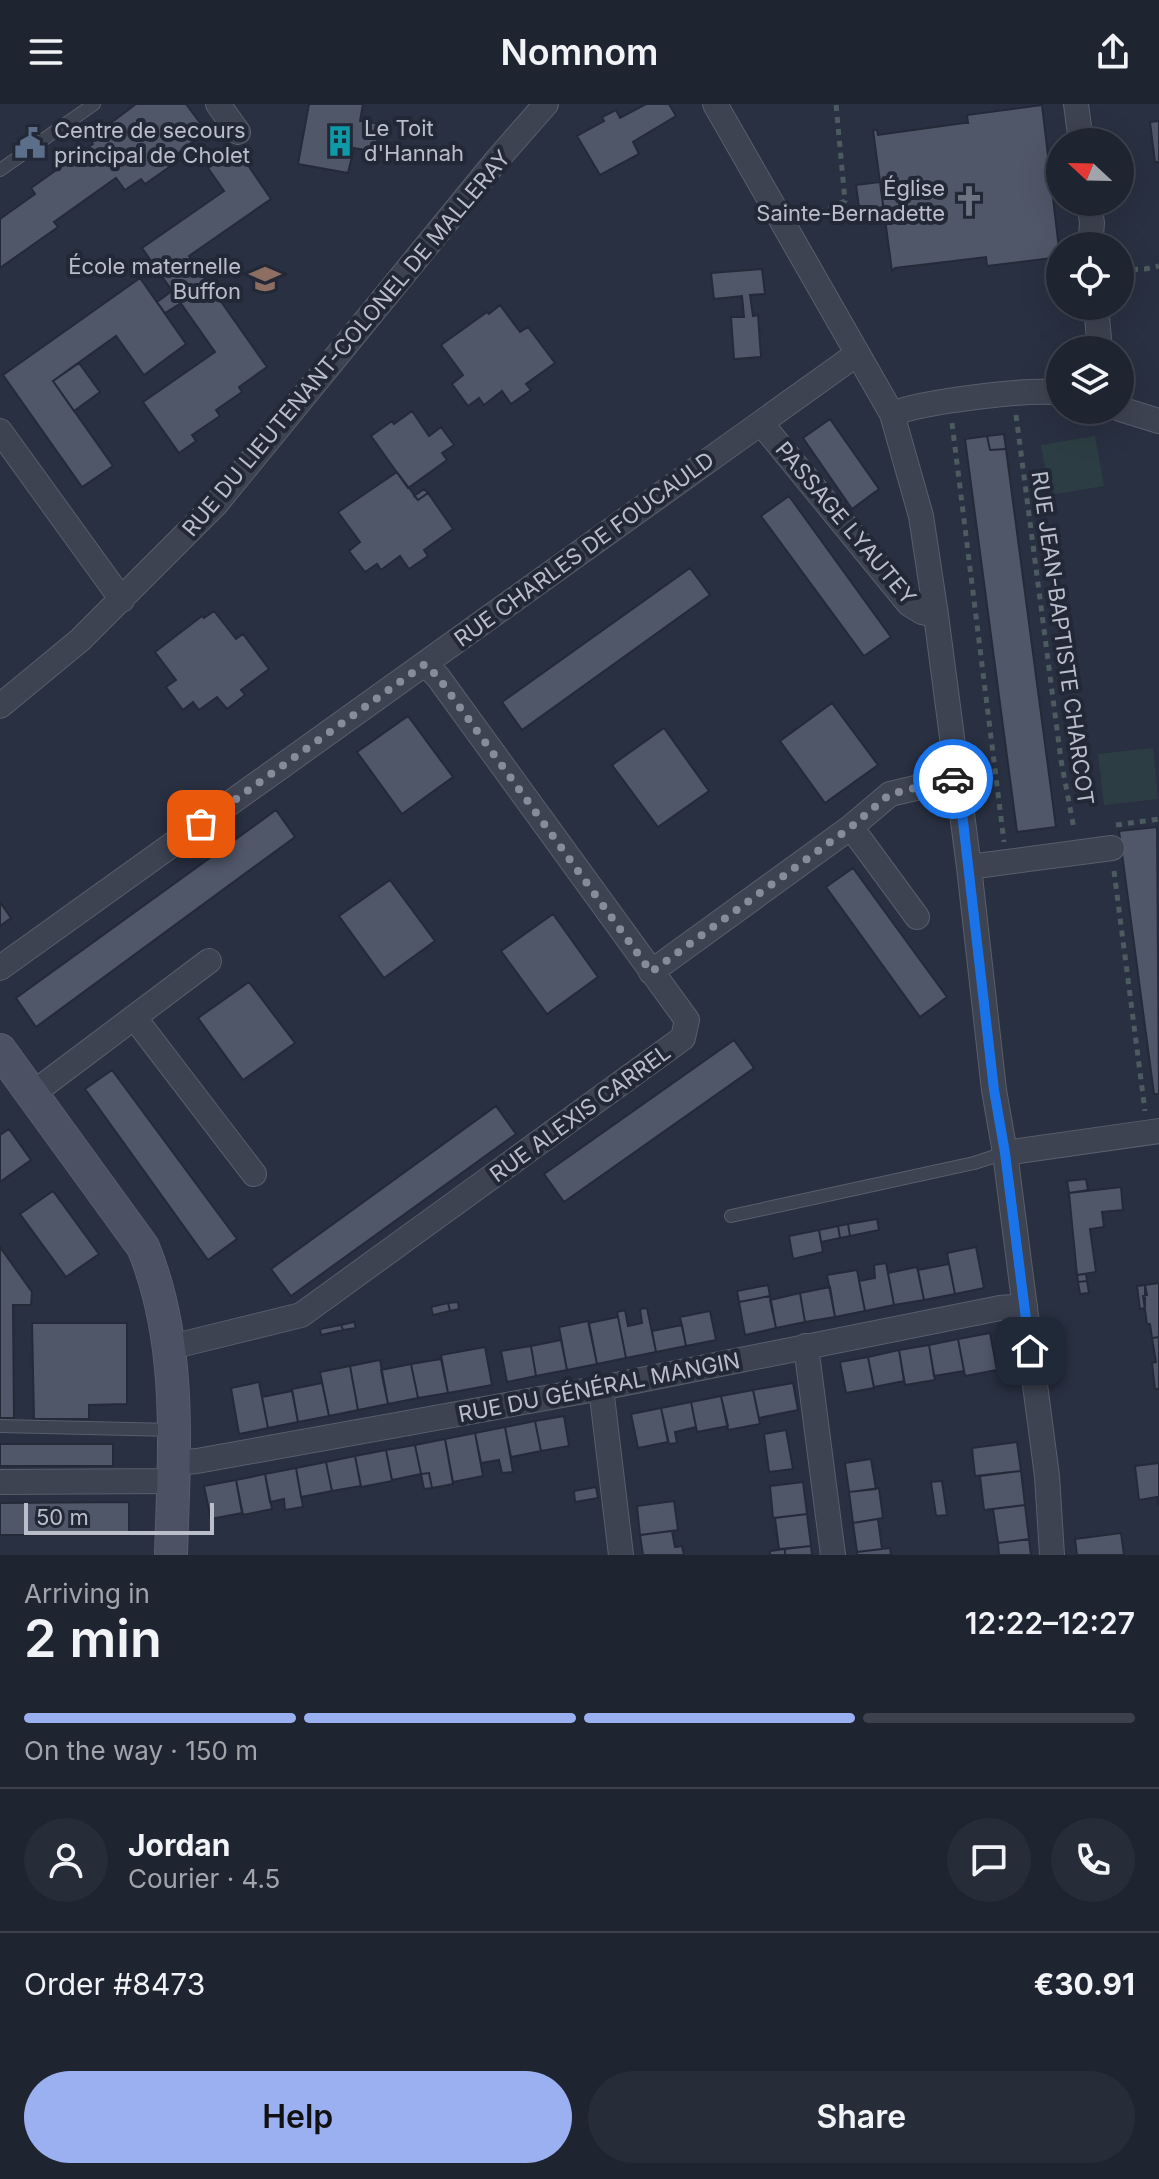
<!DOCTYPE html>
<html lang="en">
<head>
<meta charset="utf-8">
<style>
	body { margin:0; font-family:Inter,sans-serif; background:#272c39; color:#f1f3f6; height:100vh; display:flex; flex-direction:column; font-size:30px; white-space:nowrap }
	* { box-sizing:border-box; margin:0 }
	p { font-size:26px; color:#a1a4ab }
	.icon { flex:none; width:44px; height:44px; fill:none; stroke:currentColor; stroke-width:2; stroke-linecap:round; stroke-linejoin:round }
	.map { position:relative; height:1451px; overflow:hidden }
	.side { display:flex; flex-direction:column; background:#1f2431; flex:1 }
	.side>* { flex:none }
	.needle { width:52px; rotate:292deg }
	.fabs { position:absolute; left:1046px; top:24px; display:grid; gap:16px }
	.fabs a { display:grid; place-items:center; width:88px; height:88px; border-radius:50%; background:#1f2431; box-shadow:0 8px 32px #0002,0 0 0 2px #3c414d; font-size:40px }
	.scale { position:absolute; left:24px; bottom:20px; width:190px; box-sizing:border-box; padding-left:8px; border:4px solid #babecb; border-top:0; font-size:22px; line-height:28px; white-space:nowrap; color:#babecb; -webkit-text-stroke:6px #222836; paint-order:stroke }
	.pin { position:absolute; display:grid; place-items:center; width:68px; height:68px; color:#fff; margin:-34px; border-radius:16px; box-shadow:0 4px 12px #0006 }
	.courier { position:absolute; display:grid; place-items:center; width:80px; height:80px; margin:-40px; border:6px solid #1a73e8; border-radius:50%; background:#fff; color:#222; box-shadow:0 2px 10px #0007 }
	.head em { font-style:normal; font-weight:600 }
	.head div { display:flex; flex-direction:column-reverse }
	.head { display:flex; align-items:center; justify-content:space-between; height:136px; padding:0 24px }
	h1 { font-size:52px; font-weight:600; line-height:60px }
	.bar { display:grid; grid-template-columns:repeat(4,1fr); gap:12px 8px; align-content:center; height:96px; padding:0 24px }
	.bar i { height:10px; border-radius:6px; background:#3c414d }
	.bar .current { background:#9ab0f0 }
	.bar p { grid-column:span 4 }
	.line { display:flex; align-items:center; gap:20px; padding:0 24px; border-top:2px solid #3c414d }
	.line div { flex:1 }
	.round { display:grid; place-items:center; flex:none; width:84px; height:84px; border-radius:42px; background:#272c39 }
	.cta { display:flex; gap:16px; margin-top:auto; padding:16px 24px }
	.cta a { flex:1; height:92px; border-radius:48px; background:#9ab0f0; color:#111; font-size:32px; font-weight:600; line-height:92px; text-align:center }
	.cta a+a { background:#272c39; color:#f1f3f6 }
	header { display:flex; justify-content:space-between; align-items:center; height:104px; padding:0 24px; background:#1f2431; font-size:36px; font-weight:600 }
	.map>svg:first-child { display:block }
	.green { fill:#2c3e43 }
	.building { fill:#505769; stroke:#242a38; stroke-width:2 }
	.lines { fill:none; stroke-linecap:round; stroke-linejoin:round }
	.lane-casing { stroke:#585e6b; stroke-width:14 }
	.street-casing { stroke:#585e6b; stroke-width:26 }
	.secondary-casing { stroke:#585e6b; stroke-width:34 }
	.path { stroke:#4b5b60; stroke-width:5; stroke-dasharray:6 6; stroke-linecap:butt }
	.lane { stroke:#3d4351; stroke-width:12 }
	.street { stroke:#3d4351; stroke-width:24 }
	.secondary { stroke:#4c5163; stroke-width:32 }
	.done { stroke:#878c9b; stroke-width:8; stroke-dasharray:0 14.4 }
	.route { stroke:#1a73e8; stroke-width:10 }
	.labels { text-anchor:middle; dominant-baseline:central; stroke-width:8; stroke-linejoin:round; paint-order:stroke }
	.poi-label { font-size:22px; fill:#babecb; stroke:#222836; text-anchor:start }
	.street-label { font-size:22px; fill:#babecb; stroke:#222836 }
</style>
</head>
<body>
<header><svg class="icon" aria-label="menu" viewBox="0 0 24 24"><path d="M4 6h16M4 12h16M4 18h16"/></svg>Nomnom<svg class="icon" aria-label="share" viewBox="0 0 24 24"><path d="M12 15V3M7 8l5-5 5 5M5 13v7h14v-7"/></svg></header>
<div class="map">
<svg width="1159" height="1451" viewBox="0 0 1159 1451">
	<rect width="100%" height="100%" fill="#293041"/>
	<path class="green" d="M1095,332L1104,382L1050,391L1041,341Z
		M1153,644L1158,695L1104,701L1098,650Z"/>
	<path class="building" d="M136,0H186L206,27L175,52L178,57L145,80L141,75L125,86L116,74L54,118L58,123L0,164V115L35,90L31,84L93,40L88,32L90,28L96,25L101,29L106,25L104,24Z
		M309,0H363L360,17L381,20L375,48L354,44L348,69L298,60Z
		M646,0H669L676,12L633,38L639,50L600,71L577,32L604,17L602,13L616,6L620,14Z
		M1042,1L1060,153L987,162L986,153L895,164L892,167L873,26H877L878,31L964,19H968L967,11Z
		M1159,17V58H1155L1150,18Z
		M237,45L271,95L189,152L267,263L239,283L242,288L216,306L220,312L192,331L196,337L179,349L143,298L215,248L142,144L224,87L208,64Z
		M880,78L885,116L861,119L856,81Z
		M762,165L765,190L750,191L753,212L758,211L761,253L734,255L731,213H744L742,192L714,195L711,169Z
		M140,174L186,240L144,271L116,232L53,277L113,362L82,383L3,271Z
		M172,187L181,199L165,209L157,198Z
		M500,201L520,228L528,223L555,259L526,280L531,286L511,300L502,287L484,301L479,294L468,302L452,280L463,271L441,241L487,208L489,210Z
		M79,259L100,288L74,307L53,277Z
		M412,307L429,332L441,323L454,341L442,349L447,356L408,384L371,332L392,317L394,320Z
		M830,315L879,385L852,405L803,334Z
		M1004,330L1006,345L990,346L987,332Z
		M987,332L990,346L1006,345L1056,723L1017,728L965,335Z
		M397,368L418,396L428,389L453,425L424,446L428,452L409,465L400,452L381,466L377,460L365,468L349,447L360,438L338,408Z
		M424,385L428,389L418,396L414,392Z
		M789,392L891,533L864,552L761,412Z
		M690,464L710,491L522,626L502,598Z
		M214,507L236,535L243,530L269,565L241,586L245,591L227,605L217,593L199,606L193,598L183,606L166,583L176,576L155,548L202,512L204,514Z
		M832,599L878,661L825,699L780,637Z
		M408,612L453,673L402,710L357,648Z
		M664,624L709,687L658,723L612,661Z
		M276,706L295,733L36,923L16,894Z
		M1157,723L1159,990H1154L1119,727Z
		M853,764L947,893L920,913L826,783Z
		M390,776L435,837L384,874L339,812Z
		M0,798L11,814L0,822Z
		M553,810L598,873L547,910L501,847Z
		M249,878L295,939L243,976L198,914Z
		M734,936L754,964L564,1098L544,1070Z
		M112,966L237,1135L208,1156L85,985Z
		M496,1002L516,1030L291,1192L271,1165Z
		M9,1025L31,1056L0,1078V1031Z
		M1086,1075L1088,1086L1069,1089L1067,1077Z
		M1121,1083L1123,1106L1102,1108L1104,1123L1090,1125L1096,1168L1077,1171L1069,1089Z
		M53,1087L99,1150L66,1173L20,1110Z
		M877,1115L879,1126L850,1132L848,1120Z
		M848,1120L850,1132L840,1134L838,1122Z
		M838,1122L840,1134L821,1138L819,1126Z
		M819,1126L823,1148L793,1155L789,1132Z
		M0,1143L32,1188L31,1201H13L14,1314H0Z
		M976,1143L984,1184L955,1190L947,1149Z
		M886,1159L894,1201L865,1207L859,1177L875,1174L874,1161Z
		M949,1160L955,1190L924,1196L918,1166Z
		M917,1163L924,1196L894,1201L888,1169Z
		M857,1166L865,1207L835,1213L827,1171Z
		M1086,1170L1087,1177L1078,1178L1077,1171Z
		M1087,1177L1089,1189L1080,1190L1078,1178Z
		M1159,1179V1233L1152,1234L1150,1220H1147L1143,1192L1147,1191L1145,1181Z
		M768,1181L770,1192L739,1198L737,1187Z
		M1145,1181V1204L1140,1205L1137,1182Z
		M830,1183L835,1213L805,1218L800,1189Z
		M800,1189L805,1218L776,1224L770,1196Z
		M770,1192L776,1224L745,1231L739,1198Z
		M458,1198L459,1205L450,1207L448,1199Z
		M448,1199L450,1207L433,1211L431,1203Z
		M647,1204L656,1248L626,1254L617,1208L625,1206L628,1222L642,1219L640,1205Z
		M710,1207L716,1236L686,1242L680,1213Z
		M618,1213L626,1254L597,1260L589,1219Z
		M588,1217L597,1260L567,1266L559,1223Z
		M354,1218L356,1224L343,1226L341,1221Z
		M32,1219H127V1300L89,1301V1315H34Z
		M341,1221L343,1226L321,1231L320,1225Z
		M682,1221L686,1242L656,1248L652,1227Z
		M990,1229L997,1266L965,1272L958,1235Z
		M1159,1233V1285H1155L1152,1259L1156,1258L1152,1234Z
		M958,1235L964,1267L934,1272L929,1241Z
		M561,1236L567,1266L536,1272L531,1242Z
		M929,1241L935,1276L905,1281L899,1246Z
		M531,1242L536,1272L507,1278L501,1247Z
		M485,1243L492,1281L448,1289L441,1251Z
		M899,1246L904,1277L874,1283L868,1253Z
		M868,1253L874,1284L846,1289L840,1258Z
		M441,1255L448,1289L418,1294L411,1260Z
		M380,1256L388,1300L358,1306L350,1262Z
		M411,1260L418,1294L388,1300L381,1266Z
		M350,1262L358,1306L329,1312L320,1268Z
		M259,1278L268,1324L239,1330L231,1284Z
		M322,1279L329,1312L298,1318L292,1285Z
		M793,1279L798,1306L759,1314L753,1286Z
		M753,1286L760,1320L728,1326L721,1292Z
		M292,1287L298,1318L268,1324L262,1293Z
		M721,1292L728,1322L697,1328L691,1298Z
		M691,1298L696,1323L675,1328L677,1339L669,1340L661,1304Z
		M661,1304L668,1338L638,1344L631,1310Z
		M564,1312L569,1342L541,1347L535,1317Z
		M535,1317L541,1347L511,1353L505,1323Z
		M505,1323L513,1368L502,1369L499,1356L481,1359L475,1329Z
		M786,1326L793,1365L769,1368L764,1330Z
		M475,1329L483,1372L453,1378L445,1335Z
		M445,1335L453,1380L432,1384L429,1369L421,1370L415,1341Z
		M1017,1338L1021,1367L975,1372L972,1344Z
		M0,1340H113V1362H0Z
		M415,1341L421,1370L392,1376L386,1346Z
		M386,1346L392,1377L361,1383L355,1352Z
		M355,1352L361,1382L332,1387L326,1358Z
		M871,1355L876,1385L849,1388L845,1359Z
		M326,1358L332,1387L301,1393L296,1364Z
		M1159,1359V1401H1158L1157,1393L1139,1396L1135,1362Z
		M296,1364L303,1403L285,1406L284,1395L270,1398L265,1370Z
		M1021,1367L1025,1401L984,1406L980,1372Z
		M429,1369L432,1384L424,1385L421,1370Z
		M265,1370L272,1405L243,1411L236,1376Z
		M236,1376L242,1409L211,1415L204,1382Z
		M942,1377L947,1411L936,1412L931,1378Z
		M803,1378L807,1410L773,1414L770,1382Z
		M596,1383L598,1394L575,1398L574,1387Z
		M879,1384L883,1414L853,1419L849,1388Z
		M674,1397L678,1426L640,1431L637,1402Z
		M129,1398V1431H0V1399Z
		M1025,1401L1029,1435L998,1439L993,1405Z
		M807,1410L811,1442L779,1445L775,1414Z
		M878,1415L882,1445L857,1448L853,1419Z
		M672,1427L675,1443L682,1442L684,1451H643L640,1431Z
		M1121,1429L1124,1451H1077L1075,1435Z
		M1029,1435L1031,1451H999L998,1439Z
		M811,1442L812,1451H785V1445Z
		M890,1444L891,1451H857V1448Z
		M785,1445V1451H770V1447Z"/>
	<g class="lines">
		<defs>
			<path id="lane" d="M0,66L94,0
				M731,1112L974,1059L1005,1049
				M0,1322L173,1326"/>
			<path id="street" d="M218,0L238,28
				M715,0L892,310L921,412L936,511L969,763L994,986L1005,1049L1027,1220L1047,1372L1052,1451
				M1076,0L1081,38
				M1089,98L1092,119L1090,142
				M1096,202L1100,246
				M1120,305L1159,317
				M892,310C921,298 1029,284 1060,289
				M761,319L909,500L922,508L936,511
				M0,327L122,496
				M0,602L80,536L216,400L496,57L546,0
				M851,723L917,813
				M969,763L1112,744
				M0,864L857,250
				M651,868L851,723L890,690L958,674
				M134,913L254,1070
				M32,990L209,857
				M1005,1049L1159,1027
				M806,1242L833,1451
				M171,1243L301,1211L683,934L687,916L438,573L425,560
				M601,1284L621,1451
				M174,1359L197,1357L601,1284L1000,1204L1025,1202
				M0,1378L173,1377"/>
			<path id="secondary" d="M0,946L143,1143C183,1240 174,1348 171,1451"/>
		</defs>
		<use href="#lane" class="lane-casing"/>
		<use href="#street" class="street-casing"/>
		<use href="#secondary" class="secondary-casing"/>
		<path class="path" d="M807,114L845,97L836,0
			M1120,166L1145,165L1159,162
			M1016,311L1061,656L1074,725
			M952,319L1004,738
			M1116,721L1159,715
			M1114,767L1145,1007"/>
		<use href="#lane" class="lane"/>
		<use href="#street" class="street"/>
		<use href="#secondary" class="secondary"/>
	</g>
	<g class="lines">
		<path class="done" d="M201,720L425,560L438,573L651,868L851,723L890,690L953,675"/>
		<path class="route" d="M953,675L958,674L994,986L1005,1049L1030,1247"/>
	</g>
	<defs>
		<symbol id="building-bare" viewBox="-9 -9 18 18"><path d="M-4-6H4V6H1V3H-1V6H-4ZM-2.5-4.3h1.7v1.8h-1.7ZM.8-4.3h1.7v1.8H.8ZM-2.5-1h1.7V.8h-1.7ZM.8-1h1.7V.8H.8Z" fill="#0f9aa8" stroke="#222836" stroke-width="2.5" paint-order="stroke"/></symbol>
		<symbol id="civic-bare" viewBox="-9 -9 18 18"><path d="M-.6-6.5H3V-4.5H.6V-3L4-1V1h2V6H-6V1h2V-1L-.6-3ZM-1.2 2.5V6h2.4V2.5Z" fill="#5c6f8a" stroke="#222836" stroke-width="2.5" paint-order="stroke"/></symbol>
		<symbol id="church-bare" viewBox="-9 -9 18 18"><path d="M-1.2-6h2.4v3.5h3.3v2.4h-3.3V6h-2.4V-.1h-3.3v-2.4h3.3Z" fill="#6b7280" stroke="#222836" stroke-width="2.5" paint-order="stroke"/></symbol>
		<symbol id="school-bare" viewBox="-9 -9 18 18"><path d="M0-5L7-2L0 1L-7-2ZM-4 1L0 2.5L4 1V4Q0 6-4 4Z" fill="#8d6e63" stroke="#222836" stroke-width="2.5" paint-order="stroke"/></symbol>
	</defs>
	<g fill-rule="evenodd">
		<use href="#building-bare" x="318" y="15" width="44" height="44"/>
		<use href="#civic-bare" x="8" y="17" width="44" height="44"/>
		<use href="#church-bare" x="947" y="75" width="44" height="44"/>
		<use href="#school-bare" x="243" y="153" width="44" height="44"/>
	</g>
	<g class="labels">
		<g class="poi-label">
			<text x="364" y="24">Le Toit<tspan x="364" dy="25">d'Hannah</tspan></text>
			<text x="54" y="26">Centre de secours<tspan x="54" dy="25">principal de Cholet</tspan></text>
			<text x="945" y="84" text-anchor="end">Église<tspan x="945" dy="25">Sainte-Bernadette</tspan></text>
			<text x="241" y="162" text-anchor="end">École maternelle<tspan x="241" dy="25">Buffon</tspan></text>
		</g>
		<g class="street-label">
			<text transform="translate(346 239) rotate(-50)">RUE DU LIEUTENANT-COLONEL DE MALLERAY</text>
			<text transform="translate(846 419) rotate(50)">PASSAGE LYAUTEY</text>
			<text transform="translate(584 445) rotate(-36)">RUE CHARLES DE FOUCAULD</text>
			<text transform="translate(1063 534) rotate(82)">RUE JEAN-BAPTISTE CHARCOT</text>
			<text transform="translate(580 1009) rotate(-36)">RUE ALEXIS CARREL</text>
			<text transform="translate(599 1283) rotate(-11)">RUE DU GÉNÉRAL MANGIN</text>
		</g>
	</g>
</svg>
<div class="fabs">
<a><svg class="needle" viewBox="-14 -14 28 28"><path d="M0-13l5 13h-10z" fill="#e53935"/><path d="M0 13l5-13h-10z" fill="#a1a4ab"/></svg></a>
<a><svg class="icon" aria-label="locate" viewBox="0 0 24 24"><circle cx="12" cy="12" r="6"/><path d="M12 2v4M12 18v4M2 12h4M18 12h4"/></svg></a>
<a><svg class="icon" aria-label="layers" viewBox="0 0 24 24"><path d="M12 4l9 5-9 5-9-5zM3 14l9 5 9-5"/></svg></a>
</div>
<div class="scale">50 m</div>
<div class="pin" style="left:201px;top:720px;background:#ea580c"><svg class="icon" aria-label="bag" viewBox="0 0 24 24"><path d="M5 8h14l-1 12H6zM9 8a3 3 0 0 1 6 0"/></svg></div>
<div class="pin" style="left:1030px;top:1247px;background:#1f2937"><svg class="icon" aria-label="home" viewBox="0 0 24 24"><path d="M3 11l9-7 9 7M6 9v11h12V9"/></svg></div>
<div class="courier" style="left:953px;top:675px"><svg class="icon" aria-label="car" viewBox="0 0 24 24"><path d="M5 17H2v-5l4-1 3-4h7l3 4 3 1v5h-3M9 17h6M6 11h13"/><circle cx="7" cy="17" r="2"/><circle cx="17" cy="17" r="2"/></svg></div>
</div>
<section class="side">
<div class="head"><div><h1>2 min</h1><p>Arriving in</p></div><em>12:22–12:27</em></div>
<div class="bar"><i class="current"></i><i class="current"></i><i class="current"></i><i></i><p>On the way · 150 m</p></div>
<div class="line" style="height:144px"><a class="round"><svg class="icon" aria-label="person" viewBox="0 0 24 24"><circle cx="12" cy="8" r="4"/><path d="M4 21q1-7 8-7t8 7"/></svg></a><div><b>Jordan</b><p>Courier · 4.5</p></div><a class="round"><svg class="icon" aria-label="chat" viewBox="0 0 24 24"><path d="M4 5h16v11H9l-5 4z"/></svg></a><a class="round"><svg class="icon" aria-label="phone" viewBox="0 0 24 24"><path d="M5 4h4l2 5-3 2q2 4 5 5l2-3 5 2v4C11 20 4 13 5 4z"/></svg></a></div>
<div class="line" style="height:104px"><div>Order #8473</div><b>€30.91</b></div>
<div class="cta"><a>Help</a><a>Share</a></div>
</section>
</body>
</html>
